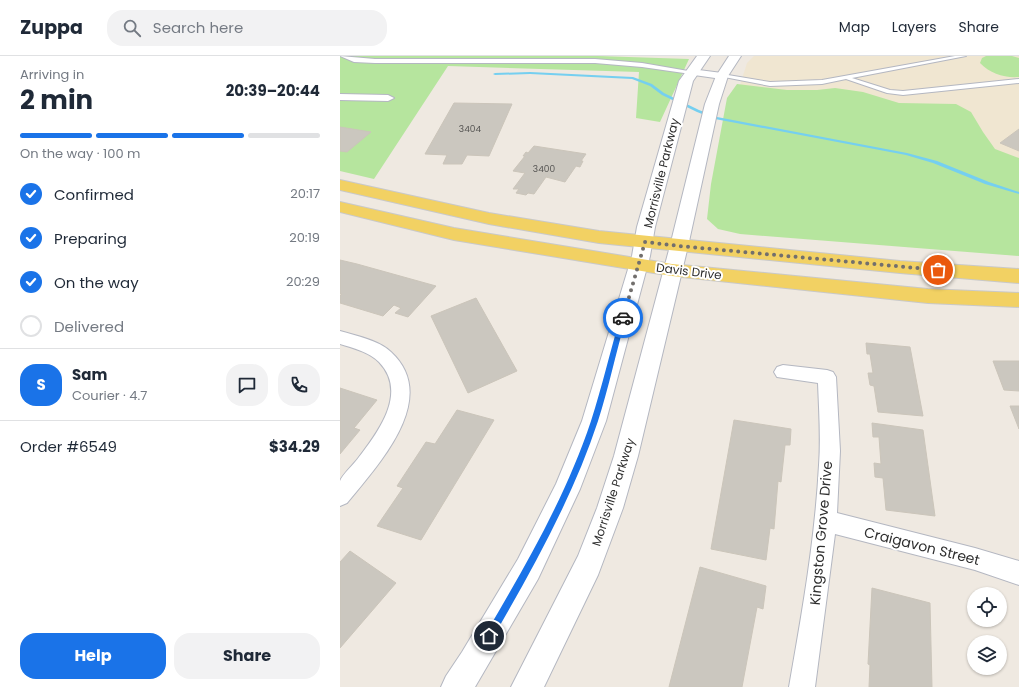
<!DOCTYPE html>
<html lang="en">
<head>
<meta charset="utf-8">
<style>
	body { margin:0; font-family:Poppins,sans-serif; background:#f2f2f3; color:#1f2937; height:100vh; display:flex; flex-direction:column; font-size:15px; white-space:nowrap }
	* { box-sizing:border-box; margin:0 }
	p { font-size:13px; color:#747a83 }
	.icon { flex:none; width:22px; height:22px; fill:none; stroke:currentColor; stroke-width:2; stroke-linecap:round; stroke-linejoin:round }
	.map { position:relative; flex:1; overflow:hidden }
	.panel { display:flex; flex-direction:column; background:#fff; width:340px }
	.panel>* { flex:none }
	.buttons { position:absolute; left:627px; top:531px; display:grid; gap:8px }
	.buttons a { display:grid; place-items:center; width:40px; height:40px; border-radius:50%; background:#fff; box-shadow:0 1px 3px #0004; font-size:20px }
	.pin { position:absolute; display:grid; place-items:center; width:34px; height:34px; color:#fff; margin:-17px; border:2px solid #fff; border-radius:50%; box-shadow:0 1px 4px #0007 }
	.courier { position:absolute; display:grid; place-items:center; width:40px; height:40px; margin:-20px; border:3px solid #1a73e8; border-radius:50%; background:#fff; color:#222; box-shadow:0 1px 5px #0007 }
	.headline em { font-style:normal; font-weight:700 }
	.headline div { display:flex; flex-direction:column-reverse }
	.headline { display:flex; align-items:center; justify-content:space-between; height:68px; padding:0 20px }
	h1 { font-size:26px; font-weight:700; line-height:30px }
	.bar { display:grid; grid-template-columns:repeat(4,1fr); gap:6px 4px; align-content:center; height:48px; padding:0 20px }
	.bar i { height:5px; border-radius:3px; background:#e0e1e3 }
	.bar .active { background:#1a73e8 }
	.bar p { grid-column:span 4 }
	.line { display:flex; align-items:center; gap:10px; padding:0 20px; border-top:1px solid #e0e1e3 }
	.line div { flex:1 }
	.round { display:grid; place-items:center; flex:none; width:42px; height:42px; border-radius:16px; background:#f2f2f3 }
	ol { padding:0 20px; list-style:none }
	li { display:flex; align-items:center; gap:12px; height:44px }
	li p { margin-inline-start:auto }
	li .icon { padding:4px; border-radius:50%; background:#1a73e8; color:#fff; stroke-width:4 }
	li:last-child { color:#747a83 }
	li i { width:22px; height:22px; border:2px solid #e0e1e3; border-radius:50% }
	.button { display:flex; gap:8px; margin-top:auto; padding:8px 20px }
	.button a { flex:1; height:46px; border-radius:16px; background:#1a73e8; color:#fff; font-size:16px; font-weight:700; line-height:46px; text-align:center }
	.button a+a { background:#f2f2f3; color:#1f2937 }
	header { display:flex; align-items:center; gap:24px; box-sizing:border-box; height:56px; padding:0 20px; background:#fff; border-bottom:1px solid #e0e1e3 }
	header strong { font-size:19px }
	nav { display:flex; gap:22px; margin-inline-start:auto; font-size:14px }
	.search { width:280px; height:36px; background:#f2f2f3; display:flex; align-items:center; gap:10px; box-sizing:border-box; padding:0 14px; border-radius:16px; color:#747a83; font-size:15px }
	main { display:flex; flex:1; min-height:0 }
	.map>svg:first-child { display:block }
	.education { fill:#f0e6d1 }
	.green { fill:#b6e59e }
	.lines { fill:none; stroke-linecap:round; stroke-linejoin:round }
	.stream { fill:#75cff0; fill-rule:evenodd }
	.building { fill:#cbc7bf; stroke:#cbc5ba }
	.lane-casing { stroke:#b4b7c1; stroke-width:2 }
	.street-casing { stroke:#b4b7c1; stroke-width:2 }
	.secondary-casing { stroke:#b4b7c1; stroke-width:2 }
	.primary-casing { stroke:#c9c9c9; stroke-width:2 }
	.lane { fill:#fff; fill-rule:evenodd }
	.street { fill:#fff; fill-rule:evenodd }
	.secondary { fill:#fff; fill-rule:evenodd }
	.primary { fill:#f2d163; fill-rule:evenodd }
	.route { fill:#1a73e8 }
	.done { stroke:#726f6d; stroke-width:4; stroke-dasharray:0 7.2 }
	.labels { text-anchor:middle; dominant-baseline:central; stroke-width:4; stroke-linejoin:round; paint-order:stroke }
	.far-number-label { font-size:9px; fill:#555452 }
	.street-label { font-size:12px; fill:#2e2e2e; stroke:#fff }
	.near-street-label { font-size:14px; fill:#2e2e2e; stroke:#fff }
</style>
</head>
<body>
<header>
<strong>Zuppa</strong>
<div class="search"><svg class="icon" aria-label="search" viewBox="0 0 24 24"><circle cx="10" cy="10" r="6"/><path d="M15 15l6 6"/></svg>Search here</div>
<nav><a>Map</a><a>Layers</a><a>Share</a></nav>
</header>
<main>
<section class="panel">
<div class="headline"><div><h1>2 min</h1><p>Arriving in</p></div><em>20:39–20:44</em></div>
<div class="bar"><i class="active"></i><i class="active"></i><i class="active"></i><i></i><p>On the way · 100 m</p></div>
<ol>
<li><svg class="icon" aria-label="check" viewBox="0 0 24 24"><path d="M5 12l5 5 9-10"/></svg>Confirmed<p>20:17</p></li>
<li><svg class="icon" aria-label="check" viewBox="0 0 24 24"><path d="M5 12l5 5 9-10"/></svg>Preparing<p>20:19</p></li>
<li><svg class="icon" aria-label="check" viewBox="0 0 24 24"><path d="M5 12l5 5 9-10"/></svg>On the way<p>20:29</p></li>
<li><i></i>Delivered</li>
</ol>
<div class="line" style="height:72px"><b class="round" style="background:#1a73e8;color:#fff">S</b><div><b>Sam</b><p>Courier · 4.7</p></div><a class="round"><svg class="icon" aria-label="chat" viewBox="0 0 24 24"><path d="M4 5h16v11H9l-5 4z"/></svg></a><a class="round"><svg class="icon" aria-label="phone" viewBox="0 0 24 24"><path d="M5 4h4l2 5-3 2q2 4 5 5l2-3 5 2v4C11 20 4 13 5 4z"/></svg></a></div>
<div class="line" style="height:52px"><div>Order #6549</div><b>$34.29</b></div>
<div class="button"><a>Help</a><a>Share</a></div>
</section>
<div class="map">
<svg width="679" height="631" viewBox="0 0 679 631">
	<rect width="100%" height="100%" fill="#efe9e1"/>
	<path class="education" d="M414,0H679V124L395,45L407,7Z"/>
	<path class="green" d="M0,0H258L349,3L320,66L296,62L299,16L108,10L34,123L0,115Z
		M646,0H672L679,2V21C664,22 651,18 640,7L642,2Z
		M397,28L447,34H477L495,32L523,36L559,47L616,48L631,56L643,76L655,93L679,102V200L400,178L378,173L367,163L371,128L387,42Z"/>
	<g class="lines">
		<path class="stream" d="M190,16L293,21L312,28L324,37L359,54L377,61L567,97L597,105L649,126L679,136V138L645,128L593,107L566,99L375,63L357,56L322,39L310,30L292,23L190,18L155,19L153,18L155,17Z"/>
	</g>
	<path class="building" d="M114,47L172,48L149,100L127,99L122,108H103L107,99L85,98Z
		M0,71L31,76L7,96L0,95Z
		M679,73V95L660,87Z
		M194,90L246,98L241,105H243L240,111L236,110L225,126L206,121L194,138L188,137L186,139L176,137L179,133H173L185,117L173,115L185,100H183L186,96L188,97Z
		M0,204L17,208L96,230L68,261L55,257L61,252L54,249L43,260L0,247V240L2,238H0Z
		M136,242L177,315L128,337L91,260Z
		M526,287L570,291L583,360L538,356L534,330L530,329L528,317H533L530,298H527Z
		M653,305H679V335L664,334Z
		M0,332L37,344L14,372L20,374L0,398Z
		M670,350H679V373Z
		M117,354L154,364L81,484L37,470L63,432L57,430L86,386L95,388Z
		M394,364L451,373L450,389H445L441,426L438,425L434,473L430,472L426,504L371,493Z
		M532,367L583,374L595,460L546,454L543,422L535,421L534,407L541,408L539,381H533Z
		M10,495L56,527L0,592V506Z
		M360,511L426,530L423,553L417,551L402,631H329Z
		M532,532L590,547L592,631H529L530,609L528,608Z"/>
	<g class="lines">
		<defs>
			<path id="lane" d="M0,0L35,3H255L302,7L354,16L351,18L302,11L255,7H35L14,6Z
				M615,0H626L512,22L550,34L563,35L679,23V27L563,39L547,37L506,23L482,28L430,30L379,20L382,18L430,26L482,24Z"/>
			<path id="street" d="M351,13L382,17L387,20L382,23L347,18L346,16Z
				M0,38L48,39L54,42L48,45L0,44Z
				M0,275C17,280 38,284 51,296C101,342 38,409 7,447L0,450C0,442 0,432 0,425C2,419 15,407 19,401C39,375 68,336 39,306C29,296 13,292 0,288Z
				M443,309L487,314L493,316L496,321L500,395L497,457L635,492L679,505V529L635,514L495,478L475,631H449C462,557 475,484 479,409C481,382 479,354 478,327L437,321L434,316L437,311Z"/>
			<path id="secondary" d="M357,0H370L353,25L315,171L310,200L266,365L240,433L198,523L135,631H101L106,620L122,596L178,503L216,428L242,365L292,200L297,171L339,25Z
				M389,0H401L388,20L379,48L348,190L298,400L283,452L258,519L204,631H171L238,500L257,452L274,400L330,190L365,48L376,20Z"/>
			<path id="primary" d="M0,124L149,157L259,175L560,205L679,213V227L560,217L259,187L149,168L0,134Z
				M0,146L114,172L332,208L588,233L679,237V251L588,247L332,220L114,184L0,156Z"/>
		</defs>
		<use href="#lane" class="lane-casing"/>
		<use href="#street" class="street-casing"/>
		<use href="#secondary" class="secondary-casing"/>
		<use href="#primary" class="primary-casing"/>
		<use href="#lane" class="lane"/>
		<use href="#street" class="street"/>
		<use href="#secondary" class="secondary"/>
		<use href="#primary" class="primary"/>
	</g>
	<path class="route" d="M283,260L286,262C276,296 269,331 258,365C233,441 192,514 152,583L149,585L146,583L144,580L146,577C186,509 226,440 251,365C262,331 270,296 280,262Z"/>
	<g class="lines">
		<path class="done" d="M283,262L305,186L339,190L598,214"/>
	</g>
	<g class="labels">
		<g class="far-number-label">
			<text x="130" y="73">3404</text>
			<text x="204" y="113">3400</text>
		</g>
		<g class="street-label">
			<text transform="translate(321 117) rotate(-76)">Morrisville Parkway</text>
			<text transform="translate(349 215) rotate(7)">Davis Drive</text>
			<text transform="translate(273 436) rotate(-72)">Morrisville Parkway</text>
		</g>
		<g class="near-street-label">
			<text transform="translate(481 477) rotate(-85)">Kingston Grove Drive</text>
			<text transform="translate(582 490) rotate(14)">Craigavon Street</text>
		</g>
	</g>
</svg>
<div class="buttons">
<a><svg class="icon" aria-label="locate" viewBox="0 0 24 24"><circle cx="12" cy="12" r="6"/><path d="M12 2v4M12 18v4M2 12h4M18 12h4"/></svg></a>
<a><svg class="icon" aria-label="layers" viewBox="0 0 24 24"><path d="M12 4l9 5-9 5-9-5zM3 14l9 5 9-5"/></svg></a>
</div>
<div class="pin" style="left:598px;top:214px;background:#ea580c"><svg class="icon" aria-label="bag" viewBox="0 0 24 24"><path d="M5 8h14l-1 12H6zM9 8a3 3 0 0 1 6 0"/></svg></div>
<div class="pin" style="left:149px;top:580px;background:#1f2937"><svg class="icon" aria-label="home" viewBox="0 0 24 24"><path d="M3 11l9-7 9 7M6 9v11h12V9"/></svg></div>
<div class="courier" style="left:283px;top:262px"><svg class="icon" aria-label="car" viewBox="0 0 24 24"><path d="M5 17H2v-5l4-1 3-4h7l3 4 3 1v5h-3M9 17h6M6 11h13"/><circle cx="7" cy="17" r="2"/><circle cx="17" cy="17" r="2"/></svg></div>
</div>
</main>
</body>
</html>
